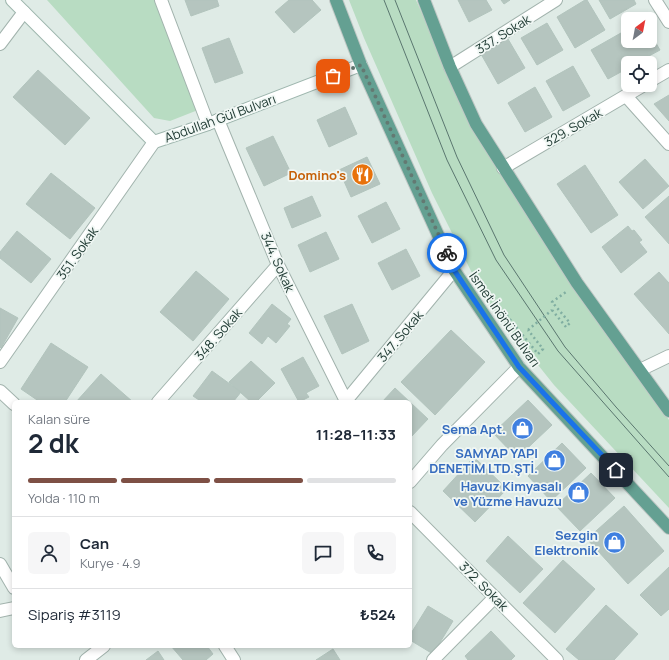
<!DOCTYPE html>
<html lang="tr">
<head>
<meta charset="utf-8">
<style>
	body { margin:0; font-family:Manrope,sans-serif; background:#f6f6f7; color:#1f2937; height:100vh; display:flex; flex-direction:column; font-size:15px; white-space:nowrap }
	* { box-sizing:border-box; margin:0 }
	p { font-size:13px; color:#747a83 }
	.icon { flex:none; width:22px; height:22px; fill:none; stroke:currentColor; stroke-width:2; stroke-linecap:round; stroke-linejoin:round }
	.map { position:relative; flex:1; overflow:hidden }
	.side { position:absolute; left:12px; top:400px; width:400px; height:248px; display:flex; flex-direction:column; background:#fff; border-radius:6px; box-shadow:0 2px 6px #0003 }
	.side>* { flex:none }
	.needle { width:26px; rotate:32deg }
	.buttons { position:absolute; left:621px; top:12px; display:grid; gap:8px }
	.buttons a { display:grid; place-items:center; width:36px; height:36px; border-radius:6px; background:#fff; box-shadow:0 2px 6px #0003; font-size:20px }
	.pin { position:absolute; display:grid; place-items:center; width:34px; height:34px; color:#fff; margin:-17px; border-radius:8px; box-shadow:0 2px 6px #0006 }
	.courier { position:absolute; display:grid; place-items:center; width:40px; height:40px; margin:-20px; border:3px solid #1a73e8; border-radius:50%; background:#fff; color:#222; box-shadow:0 1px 5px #0007 }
	.overview em { font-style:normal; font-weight:700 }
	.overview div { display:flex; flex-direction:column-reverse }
	.overview { display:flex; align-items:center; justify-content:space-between; height:68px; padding:0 16px }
	h1 { font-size:26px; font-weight:700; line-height:30px }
	.bar { display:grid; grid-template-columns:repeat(4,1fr); gap:6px 4px; align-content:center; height:48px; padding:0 16px }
	.bar i { height:5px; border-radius:3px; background:#e0e1e3 }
	.bar .selected { background:#7e5045 }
	.bar p { grid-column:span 4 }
	.line { display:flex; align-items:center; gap:10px; padding:0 16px; border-top:1px solid #e0e1e3 }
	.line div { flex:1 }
	.round { display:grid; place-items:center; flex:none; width:42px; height:42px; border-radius:6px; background:#f6f6f7 }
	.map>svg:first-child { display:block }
	.green { fill:#b8dcc2 }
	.building { fill:#b5c5bf; stroke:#b2c4bd }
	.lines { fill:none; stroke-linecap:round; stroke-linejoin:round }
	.minor-casing { stroke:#a2b3ad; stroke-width:14 }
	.tertiary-casing { stroke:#a2b3ad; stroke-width:14 }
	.secondary-casing { stroke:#9eb6ae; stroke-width:14 }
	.primary-casing { stroke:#c1c8c6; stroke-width:14 }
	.path { stroke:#80aea1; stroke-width:2.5; stroke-dasharray:2 3; stroke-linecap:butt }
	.minor { stroke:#fff; stroke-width:12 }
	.tertiary { stroke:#fff; stroke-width:12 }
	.secondary { stroke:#fff; stroke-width:12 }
	.primary { stroke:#64a092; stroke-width:12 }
	.tram { stroke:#5a766f; stroke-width:1 }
	.path-bridge { stroke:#80aea1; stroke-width:2.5; stroke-dasharray:2 3; stroke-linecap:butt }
	.done { stroke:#637972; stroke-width:4; stroke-dasharray:0 7.2 }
	.route { stroke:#1a73e8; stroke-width:5 }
	.labels { text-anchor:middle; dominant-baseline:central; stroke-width:3.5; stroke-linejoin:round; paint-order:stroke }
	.street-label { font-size:13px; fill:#203b34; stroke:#f0f7f4 }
	.food-label { font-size:13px; font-weight:bold; fill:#c56008; stroke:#f0f7f4; text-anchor:end }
	.shop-label { font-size:13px; font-weight:bold; fill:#366cbe; stroke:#f0f7f4; text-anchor:end }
</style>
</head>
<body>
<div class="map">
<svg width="669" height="660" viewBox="0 0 669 660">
	<rect width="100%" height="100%" fill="#dfebe6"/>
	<path class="green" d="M47,0H156L198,110L170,121L154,118Z
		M349,0H416L475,131L496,166L669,420V508L554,385L491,306L472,273L432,193L364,38Z"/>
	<path class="building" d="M185,0H217L219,6L191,16Z
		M289,0H312L321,10L294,33L275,12Z
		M458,0H486L492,10L469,22Z
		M501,0H510L504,4Z
		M585,0H587L605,30L575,48L557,17Z
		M599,0H634L636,4L610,19Z
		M547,23L563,50L537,65L521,38Z
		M628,29V41H650V33L660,50L636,63H628V68L608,79L591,50Z
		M229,38L243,73L215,83L202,48Z
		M508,39L525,68L498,84L481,54Z
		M573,66L590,96L563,111L546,81Z
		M38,70L90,118L65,145L13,97Z
		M535,87L552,117L525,132L508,103Z
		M669,95V121L654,104Z
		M345,107L357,134L329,147L317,120Z
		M273,136L291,173L264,186L246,148Z
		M367,157L380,184L351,197L339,170Z
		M645,159L669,186L643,209L619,182Z
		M585,165L618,215L591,233L557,184Z
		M51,173L95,208L70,239L26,204Z
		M312,196L321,216L292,228L284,208Z
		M669,196V244L645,217Z
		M386,202L400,229L372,243L358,216Z
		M628,226L632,231L634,230L642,240L639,242L647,252L621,273L602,247Z
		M17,231L51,259L31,283L0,258V252Z
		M326,232L339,259L310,272L298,245Z
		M406,249L420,276L392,290L378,263Z
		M196,271L229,299L193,341L160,312Z
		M659,272L669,283V334L634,294Z
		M272,304L291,319L287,324L290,326L276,343L268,336L262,344L249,333Z
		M352,304L369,341L342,354L324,316Z
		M0,308L18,318L1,348L0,347Z
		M451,330L485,362L435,415L401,382Z
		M51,343L88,367L65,402H40L21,389Z
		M303,357L319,386L306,393L309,397L299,402L281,369Z
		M251,361L275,383L256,402H251L229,382Z
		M212,371L241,392L233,402H202L193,396Z
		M101,374L133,402H76Z
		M395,388L428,419L410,438V402H382Z
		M528,400L552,425L517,458L493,433Z
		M562,443L586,468L551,501L528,476Z
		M474,457L507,489L475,522L443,491Z
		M591,473L615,498L580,531L556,506Z
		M624,506L664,551L628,584L587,539Z
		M508,536L543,569L520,593L486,561Z
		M563,560L595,589L555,633L523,603Z
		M669,567V609L661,616L640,595Z
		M606,605L638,634L614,660H579L566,649Z
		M428,606L453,621L433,654L410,640V635Z
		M491,631L515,656L511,660H468L465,656Z
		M171,646H207L213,654L206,660H183Z
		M333,649L340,660H316Z
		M158,651L164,660H146Z"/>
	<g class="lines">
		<defs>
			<path id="minor" d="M161,0L208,124
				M655,0L669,22
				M0,44L24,12
				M450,67L556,0
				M626,96L669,144
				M218,120L278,265L346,401
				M640,370L669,356
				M158,402L278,265
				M345,402L454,270
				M0,564L14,588
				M0,611L14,608
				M225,646L234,660
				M433,660L495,597"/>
			<path id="tertiary" d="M650,81L669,70
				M503,168L644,85
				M0,362L154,142
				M0,391L14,404
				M410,482L442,445L519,367
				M410,512L557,660
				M86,660L104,646"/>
			<path id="secondary" d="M12,0L154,142L208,124L361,65"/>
			<path id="primary" d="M336,0L361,65L454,270L519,367L669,528
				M424,0L450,67L476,124L577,283L669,411"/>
		</defs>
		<use href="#minor" class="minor-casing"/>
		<use href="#tertiary" class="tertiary-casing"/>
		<use href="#secondary" class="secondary-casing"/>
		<use href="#primary" class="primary-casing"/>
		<path class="path" d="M552,310L566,327L570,323L552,302L566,292
			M499,315L504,312L538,354L543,349L528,330"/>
		<use href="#minor" class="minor"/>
		<use href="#tertiary" class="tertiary"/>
		<use href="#secondary" class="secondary"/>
		<use href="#primary" class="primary"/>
		<path class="tram" d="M384,0L447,160L496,260L558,351L669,477
			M395,0L457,157L504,255L565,347L616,407L669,466"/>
		<path class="path-bridge" d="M528,330L552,310"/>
	</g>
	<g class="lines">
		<path class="done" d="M333,76L361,65L447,253"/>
		<path class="route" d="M447,253L454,270L519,367L616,470"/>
	</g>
	<defs>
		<symbol id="restaurant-disc" viewBox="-11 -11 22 22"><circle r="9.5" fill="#e8710a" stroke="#f0f7f4"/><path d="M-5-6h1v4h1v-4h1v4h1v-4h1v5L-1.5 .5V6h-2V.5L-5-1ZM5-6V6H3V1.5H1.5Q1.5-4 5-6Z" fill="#fff"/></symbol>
		<symbol id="shop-disc" viewBox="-11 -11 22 22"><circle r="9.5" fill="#3f7fe0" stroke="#f0f7f4"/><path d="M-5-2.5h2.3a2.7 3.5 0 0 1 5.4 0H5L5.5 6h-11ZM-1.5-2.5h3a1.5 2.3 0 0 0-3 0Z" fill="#fff"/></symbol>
	</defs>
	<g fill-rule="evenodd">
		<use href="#restaurant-disc" x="350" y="162" width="25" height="25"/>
		<use href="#shop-disc" x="510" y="416" width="25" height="25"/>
		<use href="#shop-disc" x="542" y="448" width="25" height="25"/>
		<use href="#shop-disc" x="566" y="480" width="25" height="25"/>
		<use href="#shop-disc" x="602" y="530" width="25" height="25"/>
	</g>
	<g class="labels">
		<g class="street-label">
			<text transform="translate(503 34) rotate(-32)">337. Sokak</text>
			<text transform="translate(220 118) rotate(-20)">Abdullah Gül Bulvarı</text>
			<text transform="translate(573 127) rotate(-30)">329. Sokak</text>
			<text transform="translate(77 253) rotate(-55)">351. Sokak</text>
			<text transform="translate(278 262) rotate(66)">344. Sokak</text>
			<text transform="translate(505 319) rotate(55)">İsmet İnönü Bulvarı</text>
			<text transform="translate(218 334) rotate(-49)">348. Sokak</text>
			<text transform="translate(400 336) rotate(-50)">347. Sokak</text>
			<text transform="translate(484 586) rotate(45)">372. Sokak</text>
		</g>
		<g class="food-label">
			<text x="346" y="175">Domino's</text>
		</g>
		<g class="shop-label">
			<text x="506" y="429">Sema Apt.</text>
			<text x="538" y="453">SAMYAP YAPI<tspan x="538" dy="15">DENETİM LTD.ŞTİ.</tspan></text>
			<text x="562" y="486">Havuz Kimyasalı<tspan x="562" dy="15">ve Yüzme Havuzu</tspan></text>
			<text x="598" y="535">Sezgin<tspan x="598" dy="15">Elektronik</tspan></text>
		</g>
	</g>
</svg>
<div class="buttons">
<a><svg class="needle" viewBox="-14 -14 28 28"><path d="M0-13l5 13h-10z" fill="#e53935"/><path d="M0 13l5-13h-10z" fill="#747a83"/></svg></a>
<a><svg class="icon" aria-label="locate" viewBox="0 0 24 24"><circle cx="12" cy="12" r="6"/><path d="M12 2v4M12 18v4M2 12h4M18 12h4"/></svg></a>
</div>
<div class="pin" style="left:333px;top:76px;background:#ea580c"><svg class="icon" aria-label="bag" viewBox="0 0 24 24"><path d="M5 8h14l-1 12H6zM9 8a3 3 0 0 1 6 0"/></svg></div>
<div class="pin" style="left:616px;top:470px;background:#1f2937"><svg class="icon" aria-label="home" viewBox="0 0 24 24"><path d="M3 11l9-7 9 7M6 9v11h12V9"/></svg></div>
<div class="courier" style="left:447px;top:253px"><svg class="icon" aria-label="bike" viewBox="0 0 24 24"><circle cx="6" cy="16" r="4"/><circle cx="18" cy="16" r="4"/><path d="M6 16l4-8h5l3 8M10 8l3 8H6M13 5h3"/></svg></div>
<section class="side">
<div class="overview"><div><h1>2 dk</h1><p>Kalan süre</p></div><em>11:28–11:33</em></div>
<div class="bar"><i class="selected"></i><i class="selected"></i><i class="selected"></i><i></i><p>Yolda · 110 m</p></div>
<div class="line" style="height:72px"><a class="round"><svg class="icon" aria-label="person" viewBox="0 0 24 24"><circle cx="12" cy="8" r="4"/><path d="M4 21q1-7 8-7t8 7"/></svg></a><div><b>Can</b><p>Kurye · 4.9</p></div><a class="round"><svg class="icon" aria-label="chat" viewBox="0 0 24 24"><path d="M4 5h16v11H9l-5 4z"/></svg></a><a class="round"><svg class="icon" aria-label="phone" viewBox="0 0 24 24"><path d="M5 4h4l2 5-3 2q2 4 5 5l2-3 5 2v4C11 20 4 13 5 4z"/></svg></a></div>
<div class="line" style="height:52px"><div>Sipariş #3119</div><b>₺524</b></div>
</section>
</div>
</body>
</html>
